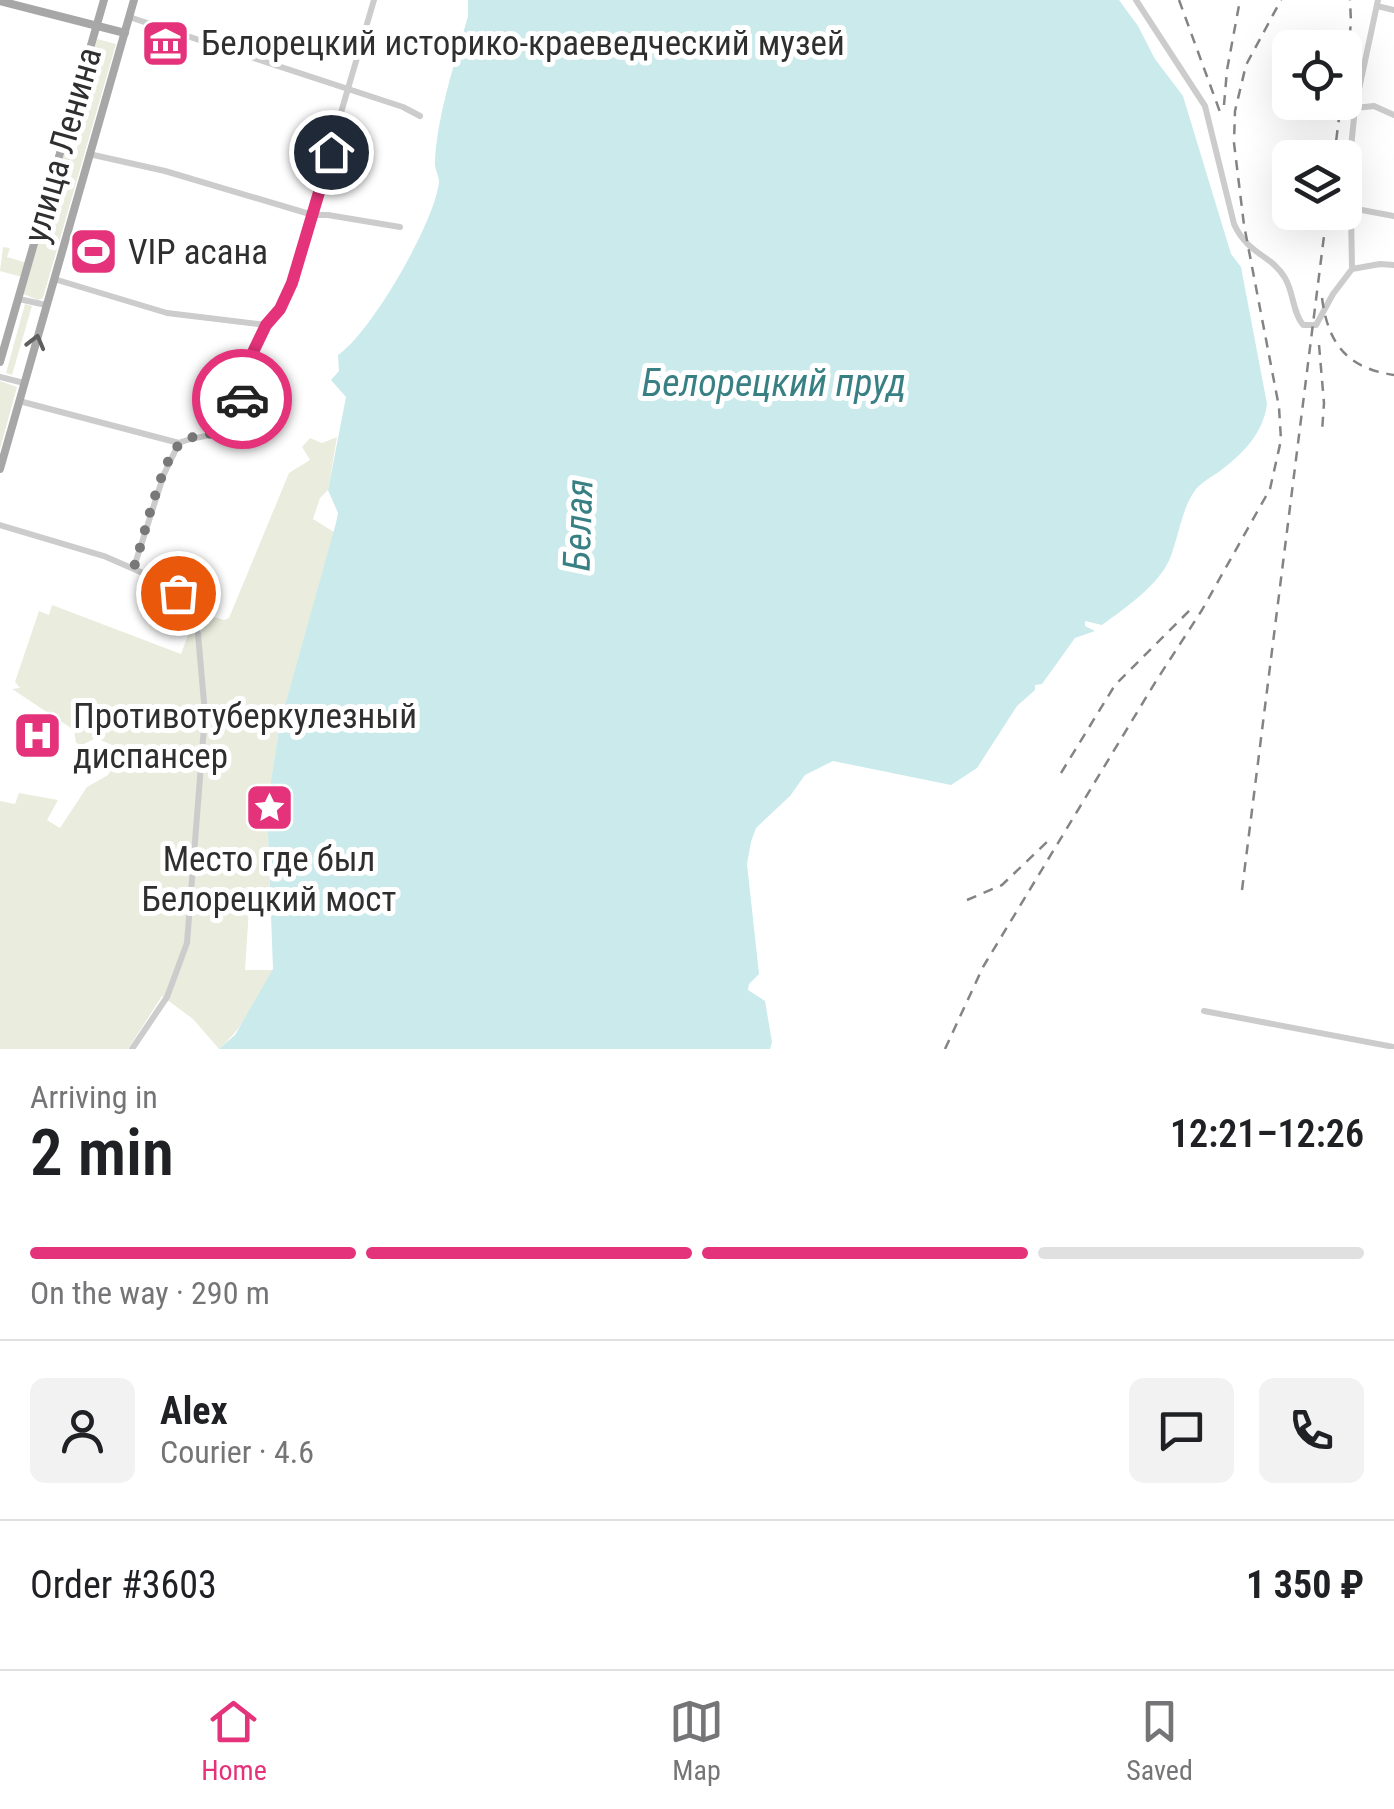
<!DOCTYPE html>
<html lang="en">
<head>
<meta charset="utf-8">
<style>
	body { margin:0; font-family:"Roboto Condensed",sans-serif; background:#f2f2f2; color:#202124; height:100vh; display:flex; flex-direction:column; font-size:38px; white-space:nowrap }
	* { box-sizing:border-box; margin:0 }
	p { font-size:32px; color:#757577 }
	.icon { flex:none; width:55px; height:55px; fill:none; stroke:currentColor; stroke-width:2; stroke-linecap:round; stroke-linejoin:round }
	.map { position:relative; height:1049px; overflow:hidden }
	.panel { display:flex; flex-direction:column; background:#fff; flex:1 }
	.panel>* { flex:none }
	.buttons { position:absolute; left:1272px; top:30px; display:grid; gap:20px }
	.buttons a { display:grid; place-items:center; width:90px; height:90px; border-radius:15px; background:#fff; box-shadow:0 10px 40px #0002; font-size:50px }
	.pin { position:absolute; display:grid; place-items:center; width:85px; height:85px; color:#fff; margin:-42px; border:5px solid #fff; border-radius:50%; box-shadow:0 2px 10px #0007 }
	.courier { position:absolute; display:grid; place-items:center; width:100px; height:100px; margin:-50px; border:8px solid #e4337a; border-radius:50%; background:#fff; color:#222; box-shadow:0 2px 12px #0007 }
	.headline em { font-style:normal; font-weight:600 }
	.headline div { display:flex; flex-direction:column-reverse }
	.headline { display:flex; align-items:center; justify-content:space-between; height:170px; padding:0 30px }
	h1 { font-size:65px; font-weight:600; line-height:75px }
	.bar { display:grid; grid-template-columns:repeat(4,1fr); gap:15px 10px; align-content:center; height:120px; padding:0 30px }
	.bar i { height:12px; border-radius:8px; background:#e0e0e0 }
	.bar .active { background:#e4337a }
	.bar p { grid-column:span 4 }
	.line { display:flex; align-items:center; gap:25px; padding:0 30px; border-top:2px solid #e0e0e0 }
	.line div { flex:1 }
	.round { display:grid; place-items:center; flex:none; width:105px; height:105px; border-radius:15px; background:#f2f2f2 }
	.tabs { display:flex; justify-content:space-around; align-items:center; height:140px; border-top:2px solid #e0e0e0; background:#fff; font-size:28px; color:#757577 }
	.tabs a { display:grid; justify-items:center; gap:5px }
	.tabs .active { color:#e4337a }
	.map>svg:first-child { display:block }
	.green { fill:#eaecdd }
	.water { fill:#caeaec }
	.lines { fill:none; stroke-linecap:round; stroke-linejoin:round }
	.minor { stroke:#ccc; stroke-width:6 }
	.major { stroke:#a7a7a7; stroke-width:8 }
	.rail { stroke:#848484; stroke-width:2.5; stroke-dasharray:10 8; stroke-linecap:butt }
	.oneway { stroke:#5f5f5f }
	.done { stroke:#787878; stroke-width:10; stroke-dasharray:0 18 }
	.route { stroke:#e4337a; stroke-width:12 }
	.labels { text-anchor:middle; dominant-baseline:central; stroke-width:10; stroke-linejoin:round; paint-order:stroke }
	.poi-label { font-size:35px; fill:#2f2f2f; stroke:#fff; text-anchor:start }
	.street-label { font-size:35px; fill:#2f2f2f; stroke:#fff }
	.water-label { font-size:38px; font-style:italic; fill:#398084; stroke:#fff }
</style>
</head>
<body>
<div class="map">
<svg width="1394" height="1049" viewBox="0 0 1394 1049">
	<rect width="100%" height="100%" fill="#fff"/>
	<path class="green" d="M97,39L116,44L43,298L38,300L23,294L64,153L75,155L80,137L70,134Z
		M3,247L10,248L7,257L27,263L22,277L0,271Z
		M25,304L32,306L12,375L6,373Z
		M0,381L17,387L0,449Z
		M337,437L328,490L320,498L313,519L334,532L280,723L267,806L270,891L250,893L245,970H273C257,999 244,1027 219,1049L193,1019L162,996L128,1049H0V801L15,804L19,793L58,800L47,820L60,828L87,787L108,775L121,749L96,738L82,745L76,743L74,730L12,689L20,688L15,682L39,611L49,615L52,605L181,654L191,627L211,616L224,620L229,618L289,473L310,460L302,447L310,438L322,443Z"/>
	<path class="water" d="M468,0H1119L1138,26L1155,59L1183,96L1231,254L1241,267L1267,404C1263,433 1244,453 1220,471C1213,476 1202,482 1196,489C1179,511 1178,548 1165,568C1151,590 1124,609 1102,625L1085,621V626L1095,631L1075,638L1042,684L1035,685V690L1017,706L977,768L951,785L833,761L805,775L790,796L756,828L751,842L747,864L759,974L749,984L748,990L765,1001L772,1042L770,1049H219L235,1035L273,969L267,806L280,723L336,523L338,513L328,490L346,397L331,380L339,371L338,355C371,333 435,222 439,182C439,175 434,168 435,160C438,112 455,63 468,16Z"/>
	<g class="lines">
		<path class="minor" d="M1136,0L1205,106L1234,224C1248,255 1272,255 1285,278C1294,293 1292,311 1303,325H1316L1333,294L1352,269L1380,264L1394,265
			M1377,6L1394,10
			M129,17L403,107L420,116
			M1355,108L1374,106L1394,115
			M89,154L165,171L313,215H328L400,227
			M1351,208L1394,216
			M1352,269L1350,157L1355,108L1378,0
			M54,279L167,313L266,325
			M19,299L46,305
			M0,377L24,383
			M19,401L179,443L164,474L134,567
			M179,443C197,435 214,439 228,424C247,405 245,375 253,351C262,326 281,308 291,283L374,0
			M0,525L104,556L168,584L185,601L198,634L205,714L187,943L167,997L132,1049
			M1204,1011L1394,1047"/>
		<path class="major" d="M0,1L125,33
			M0,362L104,0
			M0,469L134,0"/>
		<path class="rail" d="M1179,0L1220,112
			M1345,72L1351,23L1350,0
			M1224,105L1227,70L1240,0
			M1334,158L1341,102
			M1322,298C1328,344 1347,368 1394,375
			M1319,345L1324,403L1322,432
			M1061,773L1115,685L1190,610
			M1242,890L1327,212
			M967,900L1002,885L1048,841
			M945,1049L983,967L1156,681L1202,610L1270,489L1281,440L1279,407L1244,225L1234,143L1235,111L1246,65L1281,0"/>
	</g>
	<defs><path id="oneway-chevron" d="M-2-3.5L2.5 0L-2 3.5" fill="none" stroke-width="1.6" stroke-linecap="round" stroke-linejoin="round" transform="scale(2.5)"/></defs>
	<use class="oneway" href="#oneway-chevron" transform="translate(36 342) rotate(-75)"/>
	<g class="lines">
		<path class="done" d="M178,593L168,584L134,567C144,538 159,468 177,447C192,429 217,441 232,421C236,415 239,405 242,399"/>
		<path class="route" d="M242,399L254,350L266,325L280,309L292,283L331,152"/>
	</g>
	<defs>
		<symbol id="museum-square" viewBox="-11 -11 22 22"><rect x="-9" y="-9" width="18" height="18" rx="4" fill="#e4337a" stroke="#fff"/><path d="M0-6L6-3V-2H-6V-3ZM-5-1h2V3h-2ZM-1-1h2V3h-2ZM3-1h2V3H3ZM-6 4H6V6H-6Z" fill="#fff"/></symbol>
		<symbol id="stadium-square" viewBox="-11 -11 22 22"><rect x="-9" y="-9" width="18" height="18" rx="4" fill="#e4337a" stroke="#fff"/><path d="M0-5a6.5 5 0 1 0 0 10a6.5 5 0 1 0 0-10ZM-3.5-1.8h7v3.6h-7Z" fill="#fff"/></symbol>
		<symbol id="hospital-square" viewBox="-11 -11 22 22"><rect x="-9" y="-9" width="18" height="18" rx="4" fill="#e4337a" stroke="#fff"/><path d="M-5-5h3v3.5h4V-5h3V5h-3V1.5h-4V5h-3Z" fill="#fff"/></symbol>
		<symbol id="sight-square" viewBox="-11 -11 22 22"><rect x="-9" y="-9" width="18" height="18" rx="4" fill="#e4337a" stroke="#fff"/><path d="M0-6L1.8-2.2L6-1.7L2.9 1.2L3.7 5.4L0 3.3L-3.7 5.4L-2.9 1.2L-6-1.7L-1.8-2.2Z" fill="#fff"/></symbol>
	</defs>
	<g fill-rule="evenodd">
		<use href="#museum-square" x="138" y="16" width="55" height="55"/>
		<use href="#stadium-square" x="66" y="224" width="55" height="55"/>
		<use href="#hospital-square" x="10" y="708" width="55" height="55"/>
		<use href="#sight-square" x="242" y="780" width="55" height="55"/>
	</g>
	<g class="labels">
		<g class="poi-label">
			<text x="201" y="43">Белорецкий историко-краеведческий музей</text>
			<text x="128" y="252">VIP асана</text>
			<text x="73" y="716">Противотуберкулезный<tspan x="73" dy="40">диспансер</tspan></text>
			<text x="269" y="859" text-anchor="middle">Место где был<tspan x="269" dy="40">Белорецкий мост</tspan></text>
		</g>
		<g class="street-label">
			<text transform="translate(63 145) rotate(-74)">улица Ленина</text>
		</g>
		<g class="water-label">
			<text x="774" y="383">Белорецкий пруд</text>
			<text transform="translate(578 525) rotate(-88)">Белая</text>
		</g>
	</g>
</svg>
<div class="buttons">
<a><svg class="icon" aria-label="locate" viewBox="0 0 24 24"><circle cx="12" cy="12" r="6"/><path d="M12 2v4M12 18v4M2 12h4M18 12h4"/></svg></a>
<a><svg class="icon" aria-label="layers" viewBox="0 0 24 24"><path d="M12 4l9 5-9 5-9-5zM3 14l9 5 9-5"/></svg></a>
</div>
<div class="pin" style="left:178px;top:593px;background:#ea580c"><svg class="icon" aria-label="bag" viewBox="0 0 24 24"><path d="M5 8h14l-1 12H6zM9 8a3 3 0 0 1 6 0"/></svg></div>
<div class="pin" style="left:331px;top:152px;background:#1f2937"><svg class="icon" aria-label="home" viewBox="0 0 24 24"><path d="M3 11l9-7 9 7M6 9v11h12V9"/></svg></div>
<div class="courier" style="left:242px;top:399px"><svg class="icon" aria-label="car" viewBox="0 0 24 24"><path d="M5 17H2v-5l4-1 3-4h7l3 4 3 1v5h-3M9 17h6M6 11h13"/><circle cx="7" cy="17" r="2"/><circle cx="17" cy="17" r="2"/></svg></div>
</div>
<section class="panel">
<div class="headline"><div><h1>2 min</h1><p>Arriving in</p></div><em>12:21–12:26</em></div>
<div class="bar"><i class="active"></i><i class="active"></i><i class="active"></i><i></i><p>On the way · 290 m</p></div>
<div class="line" style="height:180px"><a class="round"><svg class="icon" aria-label="person" viewBox="0 0 24 24"><circle cx="12" cy="8" r="4"/><path d="M4 21q1-7 8-7t8 7"/></svg></a><div><b>Alex</b><p>Courier · 4.6</p></div><a class="round"><svg class="icon" aria-label="chat" viewBox="0 0 24 24"><path d="M4 5h16v11H9l-5 4z"/></svg></a><a class="round"><svg class="icon" aria-label="phone" viewBox="0 0 24 24"><path d="M5 4h4l2 5-3 2q2 4 5 5l2-3 5 2v4C11 20 4 13 5 4z"/></svg></a></div>
<div class="line" style="height:130px"><div>Order #3603</div><b>1 350 ₽</b></div>
</section>
<nav class="tabs">
<a class="active"><svg class="icon" aria-label="home" viewBox="0 0 24 24"><path d="M3 11l9-7 9 7M6 9v11h12V9"/></svg>Home</a>
<a><svg class="icon" aria-label="map" viewBox="0 0 24 24"><path d="M3 6l6-2 6 2 6-2v14l-6 2-6-2-6 2zM9 4v14M15 6v14"/></svg>Map</a>
<a><svg class="icon" aria-label="saved" viewBox="0 0 24 24"><path d="M7 4h10v16l-5-4-5 4z"/></svg>Saved</a>
</nav>
</body>
</html>
